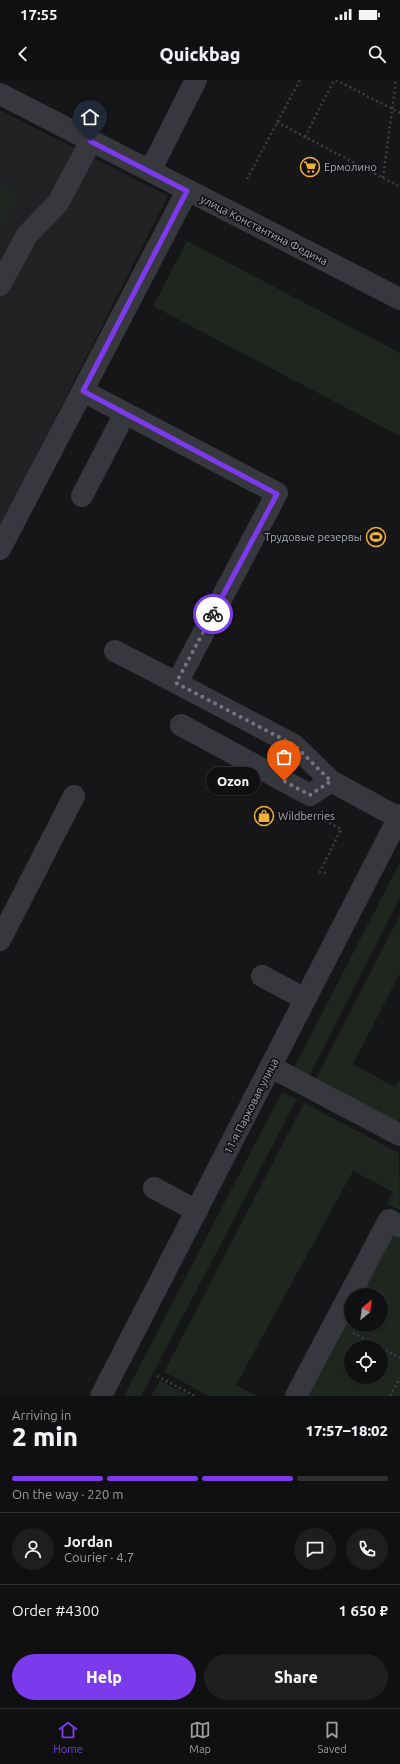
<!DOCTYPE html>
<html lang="en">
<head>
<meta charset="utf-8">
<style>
	body { margin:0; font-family:Ubuntu,sans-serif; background:#1e1e20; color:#f1f3f6; height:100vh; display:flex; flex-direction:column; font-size:15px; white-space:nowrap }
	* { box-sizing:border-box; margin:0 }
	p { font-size:13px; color:#9c9d9f }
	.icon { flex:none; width:22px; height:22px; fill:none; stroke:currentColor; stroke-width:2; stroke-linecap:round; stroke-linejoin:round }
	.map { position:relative; height:1316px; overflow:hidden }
	.side { display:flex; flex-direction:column; background:#101012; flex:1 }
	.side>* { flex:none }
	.needle { width:26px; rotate:29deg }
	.tools { position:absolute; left:344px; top:1208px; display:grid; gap:8px }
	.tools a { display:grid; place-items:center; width:44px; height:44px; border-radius:50%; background:#101012; box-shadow:0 1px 3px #0004,0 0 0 1px #303032; font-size:20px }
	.pin { position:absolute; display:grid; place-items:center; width:34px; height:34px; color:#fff; margin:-41px -17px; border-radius:50% 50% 50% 0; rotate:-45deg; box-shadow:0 0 4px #0007 }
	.pin .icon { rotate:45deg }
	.courier { position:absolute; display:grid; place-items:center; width:40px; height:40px; margin:-20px; border:3px solid #7c3aed; border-radius:50%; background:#fff; color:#222; box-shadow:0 1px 5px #0007 }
	.bubble { position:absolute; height:28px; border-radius:14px; background:#101012; box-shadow:0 1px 3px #0004,0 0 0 1px #303032; font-size:13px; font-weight:800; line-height:28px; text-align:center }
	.overview em { font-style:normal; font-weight:800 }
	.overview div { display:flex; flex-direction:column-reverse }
	.overview { display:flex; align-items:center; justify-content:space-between; height:68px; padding:0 12px }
	h1 { font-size:26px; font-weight:800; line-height:30px }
	.bar { display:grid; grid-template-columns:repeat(4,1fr); gap:6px 4px; align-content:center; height:48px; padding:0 12px }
	.bar i { height:5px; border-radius:3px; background:#303032 }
	.bar .on { background:#7c3aed }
	.bar p { grid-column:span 4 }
	.line { display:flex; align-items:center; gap:10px; padding:0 12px; border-top:1px solid #303032 }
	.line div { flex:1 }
	.round { display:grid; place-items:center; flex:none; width:42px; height:42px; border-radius:21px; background:#1e1e20 }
	.primary-button { display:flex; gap:8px; margin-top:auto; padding:8px 12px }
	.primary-button a { flex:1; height:46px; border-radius:24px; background:#7c3aed; color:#fff; font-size:16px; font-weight:800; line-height:46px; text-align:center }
	.primary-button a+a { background:#1e1e20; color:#f1f3f6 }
	.status { display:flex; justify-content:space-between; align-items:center; height:28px; padding:0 20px; background:#101012; direction:ltr }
	.status svg { height:11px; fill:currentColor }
	header { display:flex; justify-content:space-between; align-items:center; height:52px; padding:0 12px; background:#101012; font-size:18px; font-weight:800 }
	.tabs { display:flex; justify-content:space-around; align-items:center; height:56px; border-top:1px solid #303032; background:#101012; font-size:11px; color:#9c9d9f }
	.tabs a { display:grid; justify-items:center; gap:2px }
	.tabs .on { color:#7c3aed }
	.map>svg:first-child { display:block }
	.built { fill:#222225 }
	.green { fill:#1e261f; fill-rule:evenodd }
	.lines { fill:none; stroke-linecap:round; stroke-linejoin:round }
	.path { stroke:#3d3f44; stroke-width:2.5; stroke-dasharray:2 3; stroke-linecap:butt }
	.minor { stroke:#37383d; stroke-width:22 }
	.done { stroke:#757880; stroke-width:4; stroke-dasharray:0 7.2 }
	.route { stroke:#7c3aed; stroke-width:5 }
	.labels { text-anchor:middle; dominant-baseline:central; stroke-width:3.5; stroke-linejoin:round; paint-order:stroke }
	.poi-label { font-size:11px; fill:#a8adb8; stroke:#111113; text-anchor:start }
	.street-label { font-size:11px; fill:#a8adb8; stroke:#111113 }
</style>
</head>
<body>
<div class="status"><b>17:55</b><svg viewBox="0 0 49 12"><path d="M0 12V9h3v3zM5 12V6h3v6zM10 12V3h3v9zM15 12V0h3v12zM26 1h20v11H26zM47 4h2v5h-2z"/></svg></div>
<header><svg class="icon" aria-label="back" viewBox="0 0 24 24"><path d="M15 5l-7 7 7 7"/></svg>Quickbag<svg class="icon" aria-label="search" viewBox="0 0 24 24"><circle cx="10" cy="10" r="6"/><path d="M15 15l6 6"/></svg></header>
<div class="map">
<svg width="400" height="1316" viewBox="0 0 400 1316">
	<rect width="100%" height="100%" fill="#161618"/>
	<path class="built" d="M0,30L168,116L0,447Z"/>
	<path class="green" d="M0,105L17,114L0,147Z
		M187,161L400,273V356L153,226Z
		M400,782V818L309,996L294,988Z
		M400,835V893L353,984L395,1007L400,998V1040L398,1044L315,1000Z
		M282,1012L297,1019L141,1316H124Z
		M304,1023L399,1073L400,1130L387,1124L393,1112L353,1091L236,1305L257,1316H209L164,1292Z
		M392,1147L400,1151V1316H303L351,1226V1245H381V1215H357ZM351,1267H381V1297H351Z
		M160,1300L189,1316H151Z"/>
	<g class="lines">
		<path class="path" d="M336,0L400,33
			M277,42L400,107
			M305,57L334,0
			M383,98L396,0
			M247,99L300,0
			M316,736L341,749L320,792L326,793
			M353,1253L379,1267
			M381,1268L400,1278
			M157,1296L195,1316
			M390,1316L400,1298"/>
		<path class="minor" d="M0,14L400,219
			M150,91L196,0
			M0,205L27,155L58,123L91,61
			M83,311L277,413L177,603L294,665L331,701
			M82,416L125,333
			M0,469L187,111
			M115,571L177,603
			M181,645L310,715L331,701L399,738
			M0,860L74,716
			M262,896L305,919
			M271,987L400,1055
			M154,1108L197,1131
			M101,1316L400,735
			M296,1316L389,1140L400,1146"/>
	</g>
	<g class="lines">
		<path class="done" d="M213,534L176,603L294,665L331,701L310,715L284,701"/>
		<path class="route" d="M90,61L187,111L83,311L277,414L213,534"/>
	</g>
	<defs>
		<symbol id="supermarket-ring" viewBox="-11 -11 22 22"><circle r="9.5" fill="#111113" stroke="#f2b134" stroke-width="1.5"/><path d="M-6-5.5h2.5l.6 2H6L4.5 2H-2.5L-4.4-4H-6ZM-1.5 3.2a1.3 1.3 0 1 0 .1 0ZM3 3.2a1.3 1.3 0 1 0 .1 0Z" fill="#f2b134"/></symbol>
		<symbol id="stadium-ring" viewBox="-11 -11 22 22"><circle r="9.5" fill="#111113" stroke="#f2b134" stroke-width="1.5"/><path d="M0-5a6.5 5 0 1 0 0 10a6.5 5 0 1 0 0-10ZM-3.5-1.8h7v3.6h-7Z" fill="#f2b134"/></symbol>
		<symbol id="shop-ring" viewBox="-11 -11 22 22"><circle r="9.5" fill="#111113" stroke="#f2b134" stroke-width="1.5"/><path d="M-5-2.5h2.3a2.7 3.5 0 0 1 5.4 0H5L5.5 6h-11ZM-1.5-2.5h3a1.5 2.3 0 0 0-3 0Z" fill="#f2b134"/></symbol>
	</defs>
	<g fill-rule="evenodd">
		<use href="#supermarket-ring" x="299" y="76" width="22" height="22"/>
		<use href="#stadium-ring" x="365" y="446" width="22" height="22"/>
		<use href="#shop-ring" x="253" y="725" width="22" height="22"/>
	</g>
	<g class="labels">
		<g class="poi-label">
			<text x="324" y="87">Ермолино</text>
			<text x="362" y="457" text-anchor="end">Трудовые резервы</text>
			<text x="278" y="736">Wildberries</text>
		</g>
		<g class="street-label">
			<text transform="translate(264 150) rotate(27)">улица Константина Федина</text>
			<text transform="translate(251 1026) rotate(-63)">11-я Парковая улица</text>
		</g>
	</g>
</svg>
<div class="tools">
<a><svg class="needle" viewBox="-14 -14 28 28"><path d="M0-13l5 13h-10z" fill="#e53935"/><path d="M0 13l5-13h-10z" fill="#9c9d9f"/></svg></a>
<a><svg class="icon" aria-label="locate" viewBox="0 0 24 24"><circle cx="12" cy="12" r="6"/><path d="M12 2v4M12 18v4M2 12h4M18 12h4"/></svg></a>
</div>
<div class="pin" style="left:284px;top:701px;background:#ea580c"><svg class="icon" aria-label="bag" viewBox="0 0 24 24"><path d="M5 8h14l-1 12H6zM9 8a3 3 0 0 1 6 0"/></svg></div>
<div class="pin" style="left:90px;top:61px;background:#1f2937"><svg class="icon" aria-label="home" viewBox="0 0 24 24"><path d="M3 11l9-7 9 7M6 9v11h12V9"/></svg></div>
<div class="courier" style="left:213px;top:534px"><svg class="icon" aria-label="bike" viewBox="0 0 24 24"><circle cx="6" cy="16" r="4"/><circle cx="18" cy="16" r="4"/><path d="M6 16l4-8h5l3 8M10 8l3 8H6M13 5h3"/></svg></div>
<div class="bubble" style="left:206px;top:687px;width:54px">Ozon</div>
</div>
<section class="side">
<div class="overview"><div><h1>2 min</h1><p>Arriving in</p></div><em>17:57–18:02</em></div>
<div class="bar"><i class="on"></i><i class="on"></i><i class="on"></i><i></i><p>On the way · 220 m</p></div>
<div class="line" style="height:72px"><a class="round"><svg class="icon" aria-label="person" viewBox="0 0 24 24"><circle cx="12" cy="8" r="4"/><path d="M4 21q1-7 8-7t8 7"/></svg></a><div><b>Jordan</b><p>Courier · 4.7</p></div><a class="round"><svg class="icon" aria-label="chat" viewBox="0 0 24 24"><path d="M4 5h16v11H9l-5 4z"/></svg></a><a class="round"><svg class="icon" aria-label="phone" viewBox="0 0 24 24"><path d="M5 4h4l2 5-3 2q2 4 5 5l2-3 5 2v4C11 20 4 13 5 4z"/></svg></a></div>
<div class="line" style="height:52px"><div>Order #4300</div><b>1 650 ₽</b></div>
<div class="primary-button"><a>Help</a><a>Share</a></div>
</section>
<nav class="tabs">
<a class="on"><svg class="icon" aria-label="home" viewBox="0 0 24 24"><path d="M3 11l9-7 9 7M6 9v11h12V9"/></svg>Home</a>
<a><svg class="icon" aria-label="map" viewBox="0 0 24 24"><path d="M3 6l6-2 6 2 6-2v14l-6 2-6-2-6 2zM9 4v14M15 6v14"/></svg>Map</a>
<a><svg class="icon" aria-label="saved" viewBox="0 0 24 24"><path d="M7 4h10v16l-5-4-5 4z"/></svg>Saved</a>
</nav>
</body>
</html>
